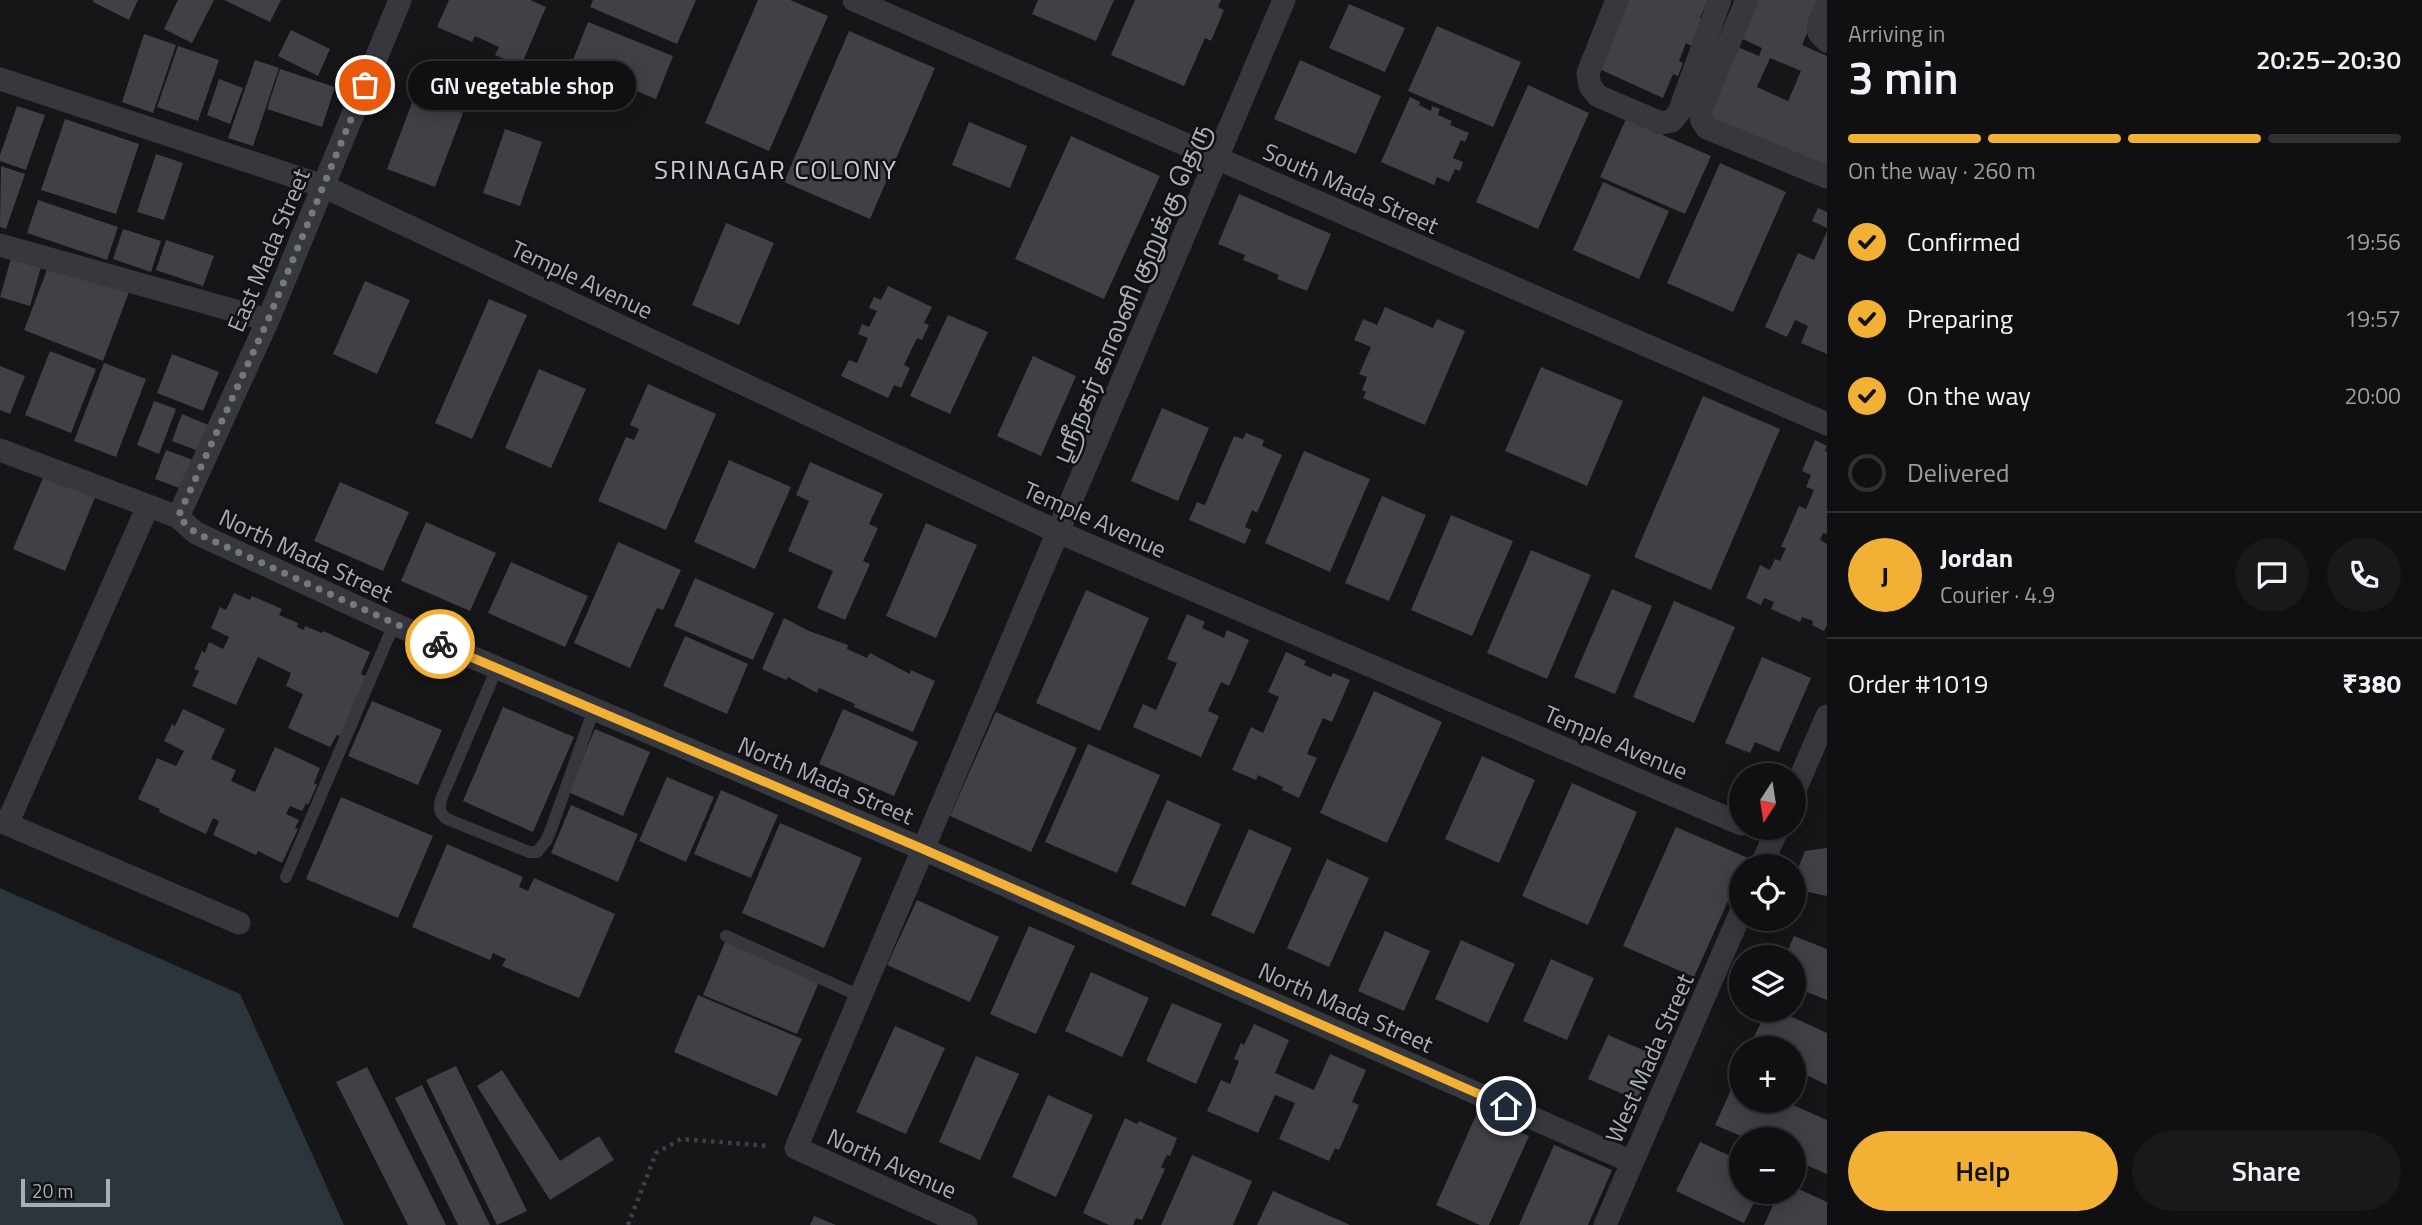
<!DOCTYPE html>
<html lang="en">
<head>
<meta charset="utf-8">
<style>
	body { margin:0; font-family:"Titillium Web","Noto Sans Tamil",sans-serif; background:#19191b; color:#f1f3f6; height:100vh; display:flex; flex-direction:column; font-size:26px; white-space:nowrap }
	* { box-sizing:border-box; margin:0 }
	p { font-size:23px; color:#9c9d9f }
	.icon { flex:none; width:38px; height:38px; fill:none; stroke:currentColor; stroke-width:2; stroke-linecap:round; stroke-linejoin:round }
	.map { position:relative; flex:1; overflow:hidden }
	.side { display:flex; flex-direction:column; background:#101012; width:595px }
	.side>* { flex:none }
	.needle { width:46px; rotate:192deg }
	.tools { position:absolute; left:1729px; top:763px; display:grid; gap:14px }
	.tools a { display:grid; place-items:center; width:77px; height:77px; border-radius:50%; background:#101012; box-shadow:0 4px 18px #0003,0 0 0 2px #303032; font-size:35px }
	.scale { position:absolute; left:21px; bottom:18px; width:89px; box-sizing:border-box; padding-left:7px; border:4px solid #a8adb8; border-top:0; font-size:19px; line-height:24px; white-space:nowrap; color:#a8adb8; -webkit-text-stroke:5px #111113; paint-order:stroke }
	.pin { position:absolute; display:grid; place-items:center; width:60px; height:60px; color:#fff; margin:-30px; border:4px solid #fff; border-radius:50%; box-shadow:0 2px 7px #0007 }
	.courier { position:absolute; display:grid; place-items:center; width:70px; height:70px; margin:-35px; border:5px solid #f2b134; border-radius:50%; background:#fff; color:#222; box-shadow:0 2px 9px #0007 }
	.bubble { position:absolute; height:49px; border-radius:24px; background:#101012; box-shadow:0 4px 18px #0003,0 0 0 2px #303032; font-size:23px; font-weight:600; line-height:49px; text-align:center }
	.head em { font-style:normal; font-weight:600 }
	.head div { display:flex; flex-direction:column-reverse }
	.head { display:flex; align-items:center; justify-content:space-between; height:119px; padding:0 21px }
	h1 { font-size:46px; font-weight:600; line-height:52px }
	.bar { display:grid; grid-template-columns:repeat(4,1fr); gap:10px 7px; align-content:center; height:84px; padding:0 21px }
	.bar i { height:9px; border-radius:5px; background:#303032 }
	.bar .current { background:#f2b134 }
	.bar p { grid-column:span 4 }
	.line { display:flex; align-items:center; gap:18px; padding:0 21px; border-top:2px solid #303032 }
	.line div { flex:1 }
	.round { display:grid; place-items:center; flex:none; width:74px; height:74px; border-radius:37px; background:#19191b }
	ol { padding:0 21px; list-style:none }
	li { display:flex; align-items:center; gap:21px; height:77px }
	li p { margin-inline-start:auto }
	li .icon { padding:7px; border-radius:50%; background:#f2b134; color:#111; stroke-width:4 }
	li:last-child { color:#9c9d9f }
	li i { width:38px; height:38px; border:4px solid #303032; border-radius:50% }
	.primary-button { display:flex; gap:14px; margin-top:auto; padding:14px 21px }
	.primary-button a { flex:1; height:80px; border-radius:42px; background:#f2b134; color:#111; font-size:28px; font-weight:600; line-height:80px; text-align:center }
	.primary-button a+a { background:#19191b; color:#f1f3f6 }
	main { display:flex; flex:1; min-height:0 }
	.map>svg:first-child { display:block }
	.water { fill:#2c353c }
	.building { fill:#404145; fill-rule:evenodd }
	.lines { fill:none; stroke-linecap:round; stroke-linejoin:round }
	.path { stroke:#3d3f44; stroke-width:4.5; stroke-dasharray:3.5 5; stroke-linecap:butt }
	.lane { stroke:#37383d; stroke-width:12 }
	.street { stroke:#37383d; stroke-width:23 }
	.done { stroke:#757880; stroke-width:7; stroke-dasharray:0 12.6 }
	.route { stroke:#f2b134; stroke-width:9 }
	.labels { text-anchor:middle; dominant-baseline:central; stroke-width:5; stroke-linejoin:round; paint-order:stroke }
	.street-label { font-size:24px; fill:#a8adb8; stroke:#111113 }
	.neighbourhood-label { font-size:26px; letter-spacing:2px; fill:#c9ccd4; stroke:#111113 }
</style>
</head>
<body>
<main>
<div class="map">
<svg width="1827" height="1225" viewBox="0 0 1827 1225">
	<rect width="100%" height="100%" fill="#161618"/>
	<path class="water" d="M0,888L240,994L344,1225H0Z"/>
	<path class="building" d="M93,0H138L129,20L93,2Z
		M178,0H214L192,43L164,29Z
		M224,0H281L270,22Z
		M449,0H530L546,7L521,66L495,55L499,47L475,36L472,42L437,27Z
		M593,0H696L677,44L590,7Z
		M758,0H790L828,16L769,151L705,123Z
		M1038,0H1114L1096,41L1032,14Z
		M1135,0H1221L1218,7L1224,10L1211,41L1205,38L1184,86L1111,55Z
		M1626,0H1708L1700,18L1703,19L1691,46L1686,43L1679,61L1683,63L1678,76L1673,74L1663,98L1599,69Z
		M1752,0H1822L1802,45L1827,56V168L1703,115L1733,45L1759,56L1762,48L1736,36ZM1770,58L1801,71L1788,101L1757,87Z
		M1349,4L1405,28L1385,72L1329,48Z
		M588,22L673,56L656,99L571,65Z
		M1437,26L1521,62L1493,127L1408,91Z
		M291,30L330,49L318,76L278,56Z
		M849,31L935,68L870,219L784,182Z
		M144,34L176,45L153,113L122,102Z
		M178,46L219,60L198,121L157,107Z
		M255,60L279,68L253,146L228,138Z
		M1300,60L1381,96L1356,154L1274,119Z
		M280,69L335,87L322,127L267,109Z
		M219,79L243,88L230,124L207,115Z
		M1528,85L1589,113L1538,229L1476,202Z
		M415,95L463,113L435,187L387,169Z
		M1410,97L1420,102L1419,105L1431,111L1432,106L1440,109L1438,115L1452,121L1450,125L1469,133L1465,142L1461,140L1453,158L1463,162L1460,171L1455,169L1449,182L1437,177L1434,185L1381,162Z
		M17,106L45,115L26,170L0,161V155Z
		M65,119L139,144L116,214L41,190Z
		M1626,119L1711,156L1685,214L1600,177Z
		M969,122L1027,146L1010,188L952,165Z
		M505,129L542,142L520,206L483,193Z
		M1071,136L1160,176L1104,299L1015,259Z
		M156,154L183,163L164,220L137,212Z
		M1720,163L1786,192L1733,312L1667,283Z
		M1,166L25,174L6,229L0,227Z
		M1603,182L1669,211L1639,279L1573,250Z
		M1239,194L1331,234L1307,291L1277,279L1279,275L1243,260L1245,255L1218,244Z
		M38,200L118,227L107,260L27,233Z
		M1818,208L1827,212V228L1812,221Z
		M726,223L774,243L739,325L692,305Z
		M123,229L161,241L151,272L113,259Z
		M1827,231V354L1801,343L1808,326L1795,320L1787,337L1765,327L1798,253L1814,260Z
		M166,240L214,256L203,286L156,270Z
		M12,255L42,263L30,306L0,297Z
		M50,262L129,292L103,361L24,330Z
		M365,281L410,300L377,374L333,354Z
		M888,286L932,307L924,323L929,325L922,340L917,338L904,365L910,368L901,388L894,385L888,398L841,376L849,360L857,363L868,338L858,334L862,324L869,327L877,311L869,308L874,297L881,300Z
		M489,299L527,315L472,439L435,423Z
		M1385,307L1433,328L1437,319L1465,331L1425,425L1363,398L1366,392L1362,390L1367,377L1359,374L1371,347L1354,340L1363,319L1377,325Z
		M948,315L988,332L950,414L910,396Z
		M50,351L96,369L71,433L25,415Z
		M172,354L219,372L203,411L157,393Z
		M1033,356L1076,376L1041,456L997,436Z
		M104,363L146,379L116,457L74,441Z
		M0,366L25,376L10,414L0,410Z
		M1541,367L1623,401L1587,486L1505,451Z
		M539,369L586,389L551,468L505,448Z
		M648,384L716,414L666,530L598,501L626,437L634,440L639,429L630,425Z
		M1703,396L1780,429L1711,590L1634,557Z
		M154,401L176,409L159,454L137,445Z
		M1162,408L1209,428L1178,501L1131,481Z
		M182,414L211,426L201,452L172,441Z
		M1246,433L1264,440L1262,446L1282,455L1257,513L1252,510L1245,527L1251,530L1245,544L1189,520L1197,502L1205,505L1234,436L1243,439Z
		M1815,440L1827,446L1825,451L1827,452V534L1823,533L1820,540L1827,544V625L1824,631L1812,625L1813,621L1802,617L1800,622L1771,609L1774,602L1764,598L1761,605L1746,598L1760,565L1770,570L1775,559L1780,561L1786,548L1781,547L1799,506L1806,509L1814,490L1806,487L1811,475L1802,471Z
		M166,450L193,460L182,489L155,479Z
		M1304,451L1370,479L1330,572L1265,543Z
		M729,460L791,487L755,569L694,542Z
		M810,462L883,494L869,524L878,528L863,561L870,564L845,620L817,608L833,571L788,551L809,501L796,495Z
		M45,473L96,495L65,571L13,549Z
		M340,482L409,512L383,571L314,541Z
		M1382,496L1426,515L1389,601L1345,583Z
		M1451,515L1513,541L1472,636L1411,610Z
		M426,522L496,553L470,611L401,581Z
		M926,523L977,545L936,638L886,616Z
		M618,542L681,570L663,610L657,608L630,668L574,643Z
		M1531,550L1591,575L1547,679L1487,653Z
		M511,562L588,596L565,647L488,613Z
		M695,578L774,613L753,660L674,626Z
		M1612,589L1652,606L1615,694L1574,677Z
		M1086,590L1149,618L1100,731L1036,703Z
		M234,593L250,600L252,596L282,609L279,615L298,623L297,627L304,630L305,626L322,633L323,631L370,652L361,674L367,677L340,736L337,735L330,747L288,728L303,694L286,686L291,673L258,657L236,705L192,686L199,671L194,669L202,651L205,653L209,642L223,649L229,637L211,628L220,607L226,610Z
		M1674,601L1735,627L1694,723L1633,697Z
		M1187,614L1205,622L1202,628L1224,638L1227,630L1249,640L1229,686L1221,682L1208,711L1219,716L1201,757L1133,727L1143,704L1156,710L1177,663L1167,659Z
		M784,618L809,631L848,645L847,649L867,658L870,653L910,674L911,670L935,681L913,732L854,707L855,704L819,688L817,693L788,677L786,680L762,669Z
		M685,636L748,664L727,714L663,686Z
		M1286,652L1306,661L1304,665L1331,677L1333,673L1350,680L1332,722L1323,718L1307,754L1317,758L1299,798L1282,790L1283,787L1258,775L1256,780L1232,770L1251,727L1263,733L1279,697L1268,692Z
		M1762,657L1811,678L1779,752L1755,742L1750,753L1725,743Z
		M1374,691L1442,722L1387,843L1320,813Z
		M372,701L442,730L418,785L348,756Z
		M503,707L574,737L533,832L463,801Z
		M183,709L225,729L211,759L236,770L231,781L255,792L275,747L320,768L314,783L317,785L308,805L306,803L302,811L290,806L286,814L299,820L295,828L298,829L282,863L258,851L256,855L213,835L219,821L213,818L206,834L159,812L160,809L138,799L157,758L176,766L184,751L164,741L172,724L175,726Z
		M843,709L918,742L894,796L819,764Z
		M996,712L1077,748L1031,852L950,816Z
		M595,729L650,752L623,816L568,792Z
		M1088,744L1160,775L1117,873L1045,842Z
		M1482,756L1535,780L1499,863L1445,839Z
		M667,777L714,797L686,862L639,841Z
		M1572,783L1637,812L1588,925L1522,896Z
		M721,790L778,815L751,878L694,854Z
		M341,797L433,836L398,918L306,879Z
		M1167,800L1221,824L1185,907L1131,884Z
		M571,805L638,834L618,882L551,853Z
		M780,823L862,858L824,948L742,913Z
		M1676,827L1748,858L1744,866H1741V872L1694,977L1623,946Z
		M1249,829L1292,848L1254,934L1211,915Z
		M447,844L523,877L519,887L528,891L534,878L615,914L579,998L502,966L506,959L493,953L490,960L412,927Z
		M1827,848V896L1794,889V878L1805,851Z
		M1327,859L1369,878L1329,967L1287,948Z
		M917,900L999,937L970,1002L887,965Z
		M1029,926L1075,946L1036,1034L990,1014Z
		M1385,931L1430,951L1404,1011L1358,991Z
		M1794,936L1827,949V1000L1794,987V957H1785Z
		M1461,940L1515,964L1488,1023L1435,999Z
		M725,942L819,982L797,1034L703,995Z
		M1551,959L1594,978L1567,1040L1523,1021Z
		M1091,972L1149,998L1122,1057L1065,1031Z
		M698,995L802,1039L777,1096L674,1052Z
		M1172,1003L1222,1024L1196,1084L1146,1061Z
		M1767,1010H1777L1827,1033V1085L1794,1069V1048L1749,1047Z
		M1254,1024L1289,1040L1275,1073L1314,1090L1330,1054L1366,1070L1352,1102L1359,1105L1339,1150L1335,1148L1329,1161L1279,1139L1295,1103L1275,1095L1258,1133L1207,1111L1221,1080L1230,1084L1239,1061L1234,1059L1241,1043L1244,1045Z
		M895,1026L945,1048L906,1134L856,1112Z
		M1608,1035L1657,1056L1637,1100L1588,1079Z
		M976,1056L1019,1074L980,1160L939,1142Z
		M456,1066L527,1211L497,1225L426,1080Z
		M367,1067L446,1225H408L336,1082Z
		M502,1070L560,1161L599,1136L614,1160L550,1200L477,1086Z
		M1736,1079L1741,1082V1101H1784L1827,1120V1174L1794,1160V1139H1748L1715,1125Z
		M422,1085L490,1225H458L395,1098Z
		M1048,1095L1093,1115L1056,1197L1012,1177Z
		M1477,1113L1529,1136L1489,1225H1480L1436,1205Z
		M1125,1118L1137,1124L1139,1121L1177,1138L1170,1156L1167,1155L1161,1167L1165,1169L1142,1220L1136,1218L1133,1225H1109L1083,1213Z
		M1700,1142L1741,1161V1192H1759L1744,1223L1676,1191Z
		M1554,1145L1612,1170L1588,1225H1519Z
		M1192,1155L1252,1181L1233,1225H1161Z
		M1794,1187L1827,1202V1225H1764L1779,1192H1794Z
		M1273,1191L1350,1225H1257Z
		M814,1216L836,1225H810Z"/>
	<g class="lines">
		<path class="path" d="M628,1225L656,1153L681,1139L770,1146"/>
		<path class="lane" d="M497,668L441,799C439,809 439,813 447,819L529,852H537L546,841L550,832L594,709
			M286,877L394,624
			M726,936L860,996"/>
		<path class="street" d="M854,0L1827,424
			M1617,0L1588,73L1590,86L1598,96L1661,123L1672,121L1679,112L1720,0
			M1747,0L1700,111L1702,121L1707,128L1827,177
			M1827,4L1818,26L1819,33L1827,41
			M0,79L323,186L1058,532L1741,824
			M0,245L268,320
			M0,450L178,517L196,533L394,624L923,849L1632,1162
			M178,517L268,320L400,0
			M1794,792L1827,716
			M0,821L239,923
			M7,824L148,506
			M1761,866L1778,828
			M966,1225L796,1148L1284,0
			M1605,1225L1741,912"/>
	</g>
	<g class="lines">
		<path class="done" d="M365,85L268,320L178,517L196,533L440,644"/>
		<path class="route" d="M440,644L923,849L1506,1106"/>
	</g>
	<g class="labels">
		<g class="street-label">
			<text transform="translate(1351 188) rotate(24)">South Mada Street</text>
			<text transform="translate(268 250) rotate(-67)">East Mada Street</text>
			<text transform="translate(582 279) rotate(25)">Temple Avenue</text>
			<text transform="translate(1131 293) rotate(-67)">ஸ்ரீநகர் காலனி குறுக்கு தெரு</text>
			<text transform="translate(1095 519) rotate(24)">Temple Avenue</text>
			<text transform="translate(306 555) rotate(25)">North Mada Street</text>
			<text transform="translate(1616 742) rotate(23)">Temple Avenue</text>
			<text transform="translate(826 780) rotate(23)">North Mada Street</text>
			<text transform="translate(1346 1007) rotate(24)">North Mada Street</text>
			<text transform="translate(1649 1058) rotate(-66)">West Mada Street</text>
			<text transform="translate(892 1163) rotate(24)">North Avenue</text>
		</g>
		<g class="neighbourhood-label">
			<text x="776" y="169">SRINAGAR COLONY</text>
		</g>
	</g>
</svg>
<div class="tools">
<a><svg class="needle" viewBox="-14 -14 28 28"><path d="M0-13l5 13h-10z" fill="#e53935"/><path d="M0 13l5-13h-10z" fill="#9c9d9f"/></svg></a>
<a><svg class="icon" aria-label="locate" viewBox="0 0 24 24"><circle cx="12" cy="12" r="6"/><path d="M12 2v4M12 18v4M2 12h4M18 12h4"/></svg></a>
<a><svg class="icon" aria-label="layers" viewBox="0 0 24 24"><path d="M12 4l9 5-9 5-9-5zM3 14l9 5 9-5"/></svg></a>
<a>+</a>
<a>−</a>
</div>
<div class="scale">20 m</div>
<div class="pin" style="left:365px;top:85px;background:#ea580c"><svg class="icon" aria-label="bag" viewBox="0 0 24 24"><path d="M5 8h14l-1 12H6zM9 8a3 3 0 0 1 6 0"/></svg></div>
<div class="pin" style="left:1506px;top:1106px;background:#1f2937"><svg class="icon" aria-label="home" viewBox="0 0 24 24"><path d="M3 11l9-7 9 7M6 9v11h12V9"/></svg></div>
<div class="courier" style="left:440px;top:644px"><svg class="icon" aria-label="bike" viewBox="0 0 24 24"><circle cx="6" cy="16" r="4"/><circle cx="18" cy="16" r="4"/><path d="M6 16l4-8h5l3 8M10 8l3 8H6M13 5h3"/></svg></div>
<div class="bubble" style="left:408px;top:61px;width:228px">GN vegetable shop</div>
</div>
<section class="side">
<div class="head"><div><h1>3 min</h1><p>Arriving in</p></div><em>20:25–20:30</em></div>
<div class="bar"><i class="current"></i><i class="current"></i><i class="current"></i><i></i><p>On the way · 260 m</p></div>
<ol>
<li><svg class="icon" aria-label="check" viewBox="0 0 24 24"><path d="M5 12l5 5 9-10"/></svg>Confirmed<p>19:56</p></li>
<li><svg class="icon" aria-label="check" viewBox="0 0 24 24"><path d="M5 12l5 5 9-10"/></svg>Preparing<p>19:57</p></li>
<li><svg class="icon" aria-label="check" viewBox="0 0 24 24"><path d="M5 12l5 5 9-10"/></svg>On the way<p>20:00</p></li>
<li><i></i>Delivered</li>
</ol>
<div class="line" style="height:126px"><b class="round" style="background:#f2b134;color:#111">J</b><div><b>Jordan</b><p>Courier · 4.9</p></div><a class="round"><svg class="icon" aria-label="chat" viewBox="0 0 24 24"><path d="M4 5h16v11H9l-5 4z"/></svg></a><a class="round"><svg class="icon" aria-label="phone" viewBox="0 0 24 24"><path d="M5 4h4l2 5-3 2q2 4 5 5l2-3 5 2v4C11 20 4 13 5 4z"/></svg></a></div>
<div class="line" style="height:91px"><div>Order #1019</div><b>₹380</b></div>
<div class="primary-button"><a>Help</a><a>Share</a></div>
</section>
</main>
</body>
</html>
